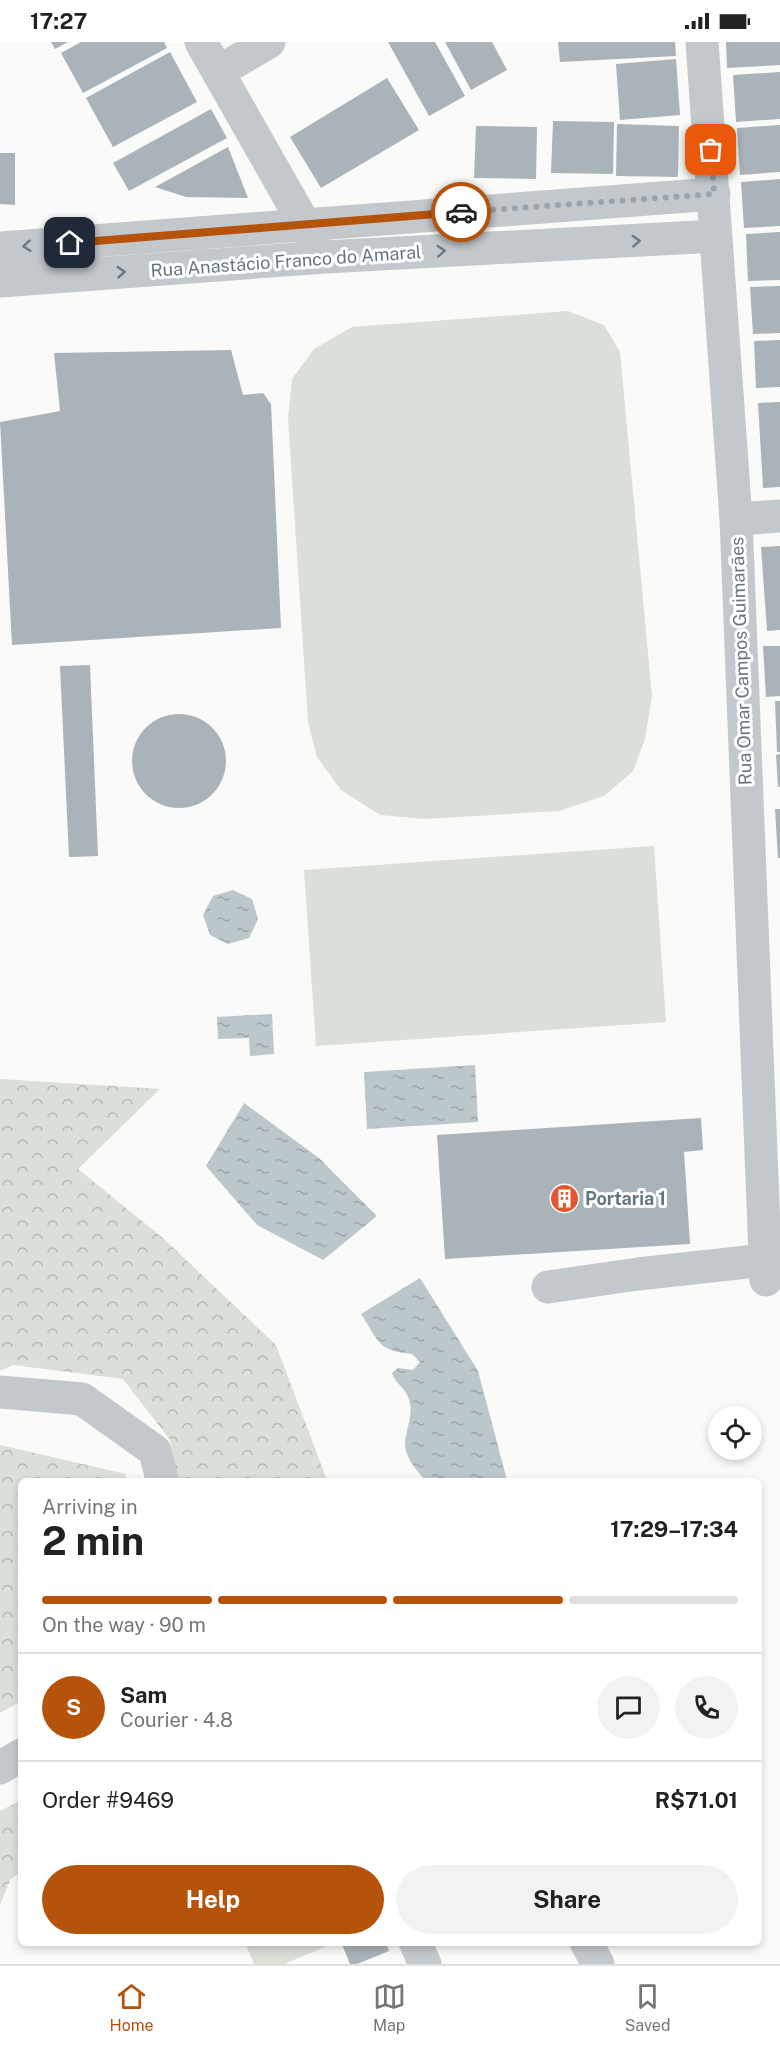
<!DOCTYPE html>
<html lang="en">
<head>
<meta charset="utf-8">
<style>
	body { margin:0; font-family:"Public Sans",sans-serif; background:#f2f2f2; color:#222; height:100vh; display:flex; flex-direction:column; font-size:22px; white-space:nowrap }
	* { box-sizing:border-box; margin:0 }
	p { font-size:20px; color:#767676 }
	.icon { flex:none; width:33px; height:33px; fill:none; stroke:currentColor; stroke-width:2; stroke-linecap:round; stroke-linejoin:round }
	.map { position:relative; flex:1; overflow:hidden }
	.details { position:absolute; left:18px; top:1436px; width:744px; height:468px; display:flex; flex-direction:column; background:#fff; border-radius:9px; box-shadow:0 3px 9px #0003 }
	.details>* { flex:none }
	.tools { position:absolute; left:708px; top:1364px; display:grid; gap:12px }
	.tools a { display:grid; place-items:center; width:54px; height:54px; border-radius:50%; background:#fff; box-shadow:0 3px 9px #0003; font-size:30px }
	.pin { position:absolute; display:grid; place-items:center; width:51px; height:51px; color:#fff; margin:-26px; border-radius:12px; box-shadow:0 3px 9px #0006 }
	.courier { position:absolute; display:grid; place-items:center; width:60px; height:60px; margin:-30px; border:4px solid #b45309; border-radius:50%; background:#fff; color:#222; box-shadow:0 2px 8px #0007 }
	.overview em { font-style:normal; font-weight:700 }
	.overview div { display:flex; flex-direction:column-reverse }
	.overview { display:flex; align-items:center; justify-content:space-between; height:102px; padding:0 24px }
	h1 { font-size:39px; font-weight:700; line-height:45px }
	.bar { display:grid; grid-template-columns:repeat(4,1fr); gap:9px 6px; align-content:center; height:72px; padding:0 24px }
	.bar i { height:8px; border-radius:4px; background:#e0e0e0 }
	.bar .selected { background:#b45309 }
	.bar p { grid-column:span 4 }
	.line { display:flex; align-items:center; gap:15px; padding:0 24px; border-top:2px solid #e0e0e0 }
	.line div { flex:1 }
	.round { display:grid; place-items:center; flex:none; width:63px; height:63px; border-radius:32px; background:#f2f2f2 }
	.primary-button { display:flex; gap:12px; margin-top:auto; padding:12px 24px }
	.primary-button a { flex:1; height:69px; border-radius:36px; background:#b45309; color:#fff; font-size:24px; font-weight:700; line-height:69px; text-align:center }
	.primary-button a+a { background:#f2f2f2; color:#222 }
	.status { display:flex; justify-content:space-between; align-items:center; height:42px; padding:0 30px; background:#fff; direction:ltr }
	.status svg { height:16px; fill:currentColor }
	.dock { display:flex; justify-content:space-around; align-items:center; height:84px; border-top:2px solid #e0e0e0; background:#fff; font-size:16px; color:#767676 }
	.dock a { display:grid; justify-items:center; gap:3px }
	.dock .selected { color:#b45309 }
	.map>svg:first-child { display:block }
	.forest { fill:url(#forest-crowns) }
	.garden { fill:#dadfd7 }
	.water { fill:url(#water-ripples) }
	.building { fill:#aab3b9 }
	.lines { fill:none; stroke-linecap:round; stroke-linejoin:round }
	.minor { stroke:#c3c8cc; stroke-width:33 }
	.oneway { stroke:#6a7a87 }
	.done { stroke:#99a4ac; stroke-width:6; stroke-dasharray:0 10.8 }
	.route { stroke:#b45309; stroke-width:8 }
	.labels { text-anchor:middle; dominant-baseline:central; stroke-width:6; stroke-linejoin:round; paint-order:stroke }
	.street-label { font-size:18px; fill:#657683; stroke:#fff }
	.poi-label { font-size:18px; font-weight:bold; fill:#657683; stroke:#fff; text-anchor:start }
</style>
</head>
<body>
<div class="status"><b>17:27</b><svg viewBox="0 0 49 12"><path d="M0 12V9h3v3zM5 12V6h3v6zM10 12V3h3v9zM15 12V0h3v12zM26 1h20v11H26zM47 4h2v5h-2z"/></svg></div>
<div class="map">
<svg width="780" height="1922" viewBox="0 0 780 1922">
	<defs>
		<pattern id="forest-crowns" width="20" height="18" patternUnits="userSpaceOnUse" patternTransform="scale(1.5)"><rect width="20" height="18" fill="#dadfd7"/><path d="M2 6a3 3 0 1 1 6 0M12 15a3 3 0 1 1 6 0" fill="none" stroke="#b4b9b4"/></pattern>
		<pattern id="water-ripples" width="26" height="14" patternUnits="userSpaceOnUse" patternTransform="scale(1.5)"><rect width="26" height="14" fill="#bbc7cb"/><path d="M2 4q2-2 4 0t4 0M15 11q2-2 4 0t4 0" fill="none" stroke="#9ca6aa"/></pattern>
	</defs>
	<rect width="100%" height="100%" fill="#fafaf8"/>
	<path class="forest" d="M0,1037L160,1047L78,1127L164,1197L276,1303L327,1438H177L170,1398L123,1337L13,1323L0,1329Z
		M0,1403L126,1432L125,1438H21V1659L0,1671Z
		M21,1758V1830L11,1837L0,1862V1769Z"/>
	<path class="garden" d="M568,269L604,283L620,310L652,654L645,697L633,729L604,754L559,769L425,777L380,773L341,748L317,715L308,680L288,376L292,337L314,307L352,285Z
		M654,804L666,980L316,1004L304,828Z
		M245,1901H323L325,1905L284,1922H254Z"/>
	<path class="water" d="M233,848L252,857L258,877L249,896L228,902L210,893L203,873L213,854Z
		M272,972L274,1012L250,1014L249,996L218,997L217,975Z
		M475,1023L478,1080L367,1087L364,1030Z
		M244,1061L319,1116L377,1174L323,1218L257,1183L206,1124Z
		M420,1236L478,1329L507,1438H425C417,1429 405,1415 405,1402C406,1386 415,1370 408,1355C405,1346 395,1341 392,1331L398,1326L413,1328L420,1320L412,1312C377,1309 379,1299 361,1272Z"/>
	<path class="building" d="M51,0H68L55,7Z
		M81,0H164L167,6L83,51L61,11Z
		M388,0H435L465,54L429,74Z
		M445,0H492L507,28L471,48Z
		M558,0H675L676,14L560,20Z
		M726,0H780V23L727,26Z
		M170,10L197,60L113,105L86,56Z
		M676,17L680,73L620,78L616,22Z
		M780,30V77L736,80L733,33Z
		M387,36L419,88L321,146L290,95Z
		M211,67L227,96L129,149L113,121Z
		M553,79L614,80L613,132L551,131Z
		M617,82L679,84L678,135L616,134Z
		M780,83V130L740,133L737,86Z
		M476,84L537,85L536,137L474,136Z
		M228,105L248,156L186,155L155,145Z
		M0,111H15V163L0,162Z
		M780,137V184L744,186L741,140Z
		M780,190V238L748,239L746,192Z
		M780,244V291L753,292L750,245Z
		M780,298V345L756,346L754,299Z
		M231,308L243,353L263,351L271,362L281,586L12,603L0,380L60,369L54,311Z
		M780,360V445L763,446L758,361Z
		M780,504V588L767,589L761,505Z
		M763,604H780V654L766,655Z
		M90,623L98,814L69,815L60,624Z
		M775,659H780V710H777Z
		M132 719a47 47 0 1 1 94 0a47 47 0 1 1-94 0Z
		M780,712V745H778L776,713Z
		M775,767H780V816H778Z
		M701,1076L703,1108L684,1110L690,1202L445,1217L437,1093Z
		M341,1900H386L389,1909L357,1922H350Z"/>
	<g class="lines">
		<path class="minor" d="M201,0L314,199
			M702,0L736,477L766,1238
			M218,30L269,0
			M0,206L714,152
			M0,239L325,215L716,194
			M736,477L780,474
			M548,1245L638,1232L765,1218
			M0,1350L82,1357L155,1409L162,1438
			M0,1726L21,1713
			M415,1900L425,1922
			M586,1900L598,1922"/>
	</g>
	<defs><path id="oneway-chevron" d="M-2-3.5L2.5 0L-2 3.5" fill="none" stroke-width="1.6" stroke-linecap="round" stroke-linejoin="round" transform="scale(1.5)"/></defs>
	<g class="oneway">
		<use href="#oneway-chevron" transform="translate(636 199) rotate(-3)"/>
		<use href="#oneway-chevron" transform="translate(27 204) rotate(175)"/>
		<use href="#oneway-chevron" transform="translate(441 209) rotate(-3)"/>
		<use href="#oneway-chevron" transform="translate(121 230) rotate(-4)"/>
	</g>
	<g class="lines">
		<path class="done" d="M461,170L714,152L711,108"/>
		<path class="route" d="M70,201L461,170"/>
	</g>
	<defs>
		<symbol id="building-disc" viewBox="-11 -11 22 22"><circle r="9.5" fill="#e4572e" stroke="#fff"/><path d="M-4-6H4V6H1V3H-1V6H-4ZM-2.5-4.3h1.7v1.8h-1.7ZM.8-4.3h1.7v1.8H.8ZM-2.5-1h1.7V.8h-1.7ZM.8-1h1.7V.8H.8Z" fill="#fff"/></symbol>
	</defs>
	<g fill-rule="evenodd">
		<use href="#building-disc" x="548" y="1140" width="33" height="33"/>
	</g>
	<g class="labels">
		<g class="street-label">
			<text transform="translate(286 219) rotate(-4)">Rua Anastácio Franco do Amaral</text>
			<text transform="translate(741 619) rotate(-92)">Rua Omar Campos Guimarães</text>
		</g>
		<g class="poi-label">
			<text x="585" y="1156">Portaria 1</text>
		</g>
	</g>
</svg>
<div class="tools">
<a><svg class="icon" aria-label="locate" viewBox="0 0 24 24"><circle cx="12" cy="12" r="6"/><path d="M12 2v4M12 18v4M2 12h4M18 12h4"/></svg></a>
</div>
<div class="pin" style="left:711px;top:108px;background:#ea580c"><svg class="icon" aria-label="bag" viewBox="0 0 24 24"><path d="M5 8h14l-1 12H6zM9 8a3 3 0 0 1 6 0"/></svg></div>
<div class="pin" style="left:70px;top:201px;background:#1f2937"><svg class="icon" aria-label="home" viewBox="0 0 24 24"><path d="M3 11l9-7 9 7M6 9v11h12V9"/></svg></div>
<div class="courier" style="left:461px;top:170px"><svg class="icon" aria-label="car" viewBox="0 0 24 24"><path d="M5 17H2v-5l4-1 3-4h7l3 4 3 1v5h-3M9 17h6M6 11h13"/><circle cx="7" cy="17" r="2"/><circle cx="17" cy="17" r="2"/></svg></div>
<section class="details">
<div class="overview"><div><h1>2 min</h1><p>Arriving in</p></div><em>17:29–17:34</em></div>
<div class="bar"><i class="selected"></i><i class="selected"></i><i class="selected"></i><i></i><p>On the way · 90 m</p></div>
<div class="line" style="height:108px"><b class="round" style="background:#b45309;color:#fff">S</b><div><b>Sam</b><p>Courier · 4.8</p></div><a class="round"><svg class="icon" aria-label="chat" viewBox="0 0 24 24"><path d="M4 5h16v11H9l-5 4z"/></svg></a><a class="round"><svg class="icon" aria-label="phone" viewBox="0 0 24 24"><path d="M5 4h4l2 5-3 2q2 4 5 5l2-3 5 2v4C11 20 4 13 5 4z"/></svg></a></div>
<div class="line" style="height:78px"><div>Order #9469</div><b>R$71.01</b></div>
<div class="primary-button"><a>Help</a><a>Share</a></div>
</section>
</div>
<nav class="dock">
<a class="selected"><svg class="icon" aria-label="home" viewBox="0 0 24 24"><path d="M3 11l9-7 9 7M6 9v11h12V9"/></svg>Home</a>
<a><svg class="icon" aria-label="map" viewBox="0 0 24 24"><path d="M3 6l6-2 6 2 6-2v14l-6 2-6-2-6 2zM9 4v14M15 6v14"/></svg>Map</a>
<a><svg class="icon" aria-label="saved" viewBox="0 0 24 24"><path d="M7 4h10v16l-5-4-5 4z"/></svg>Saved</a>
</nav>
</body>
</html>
